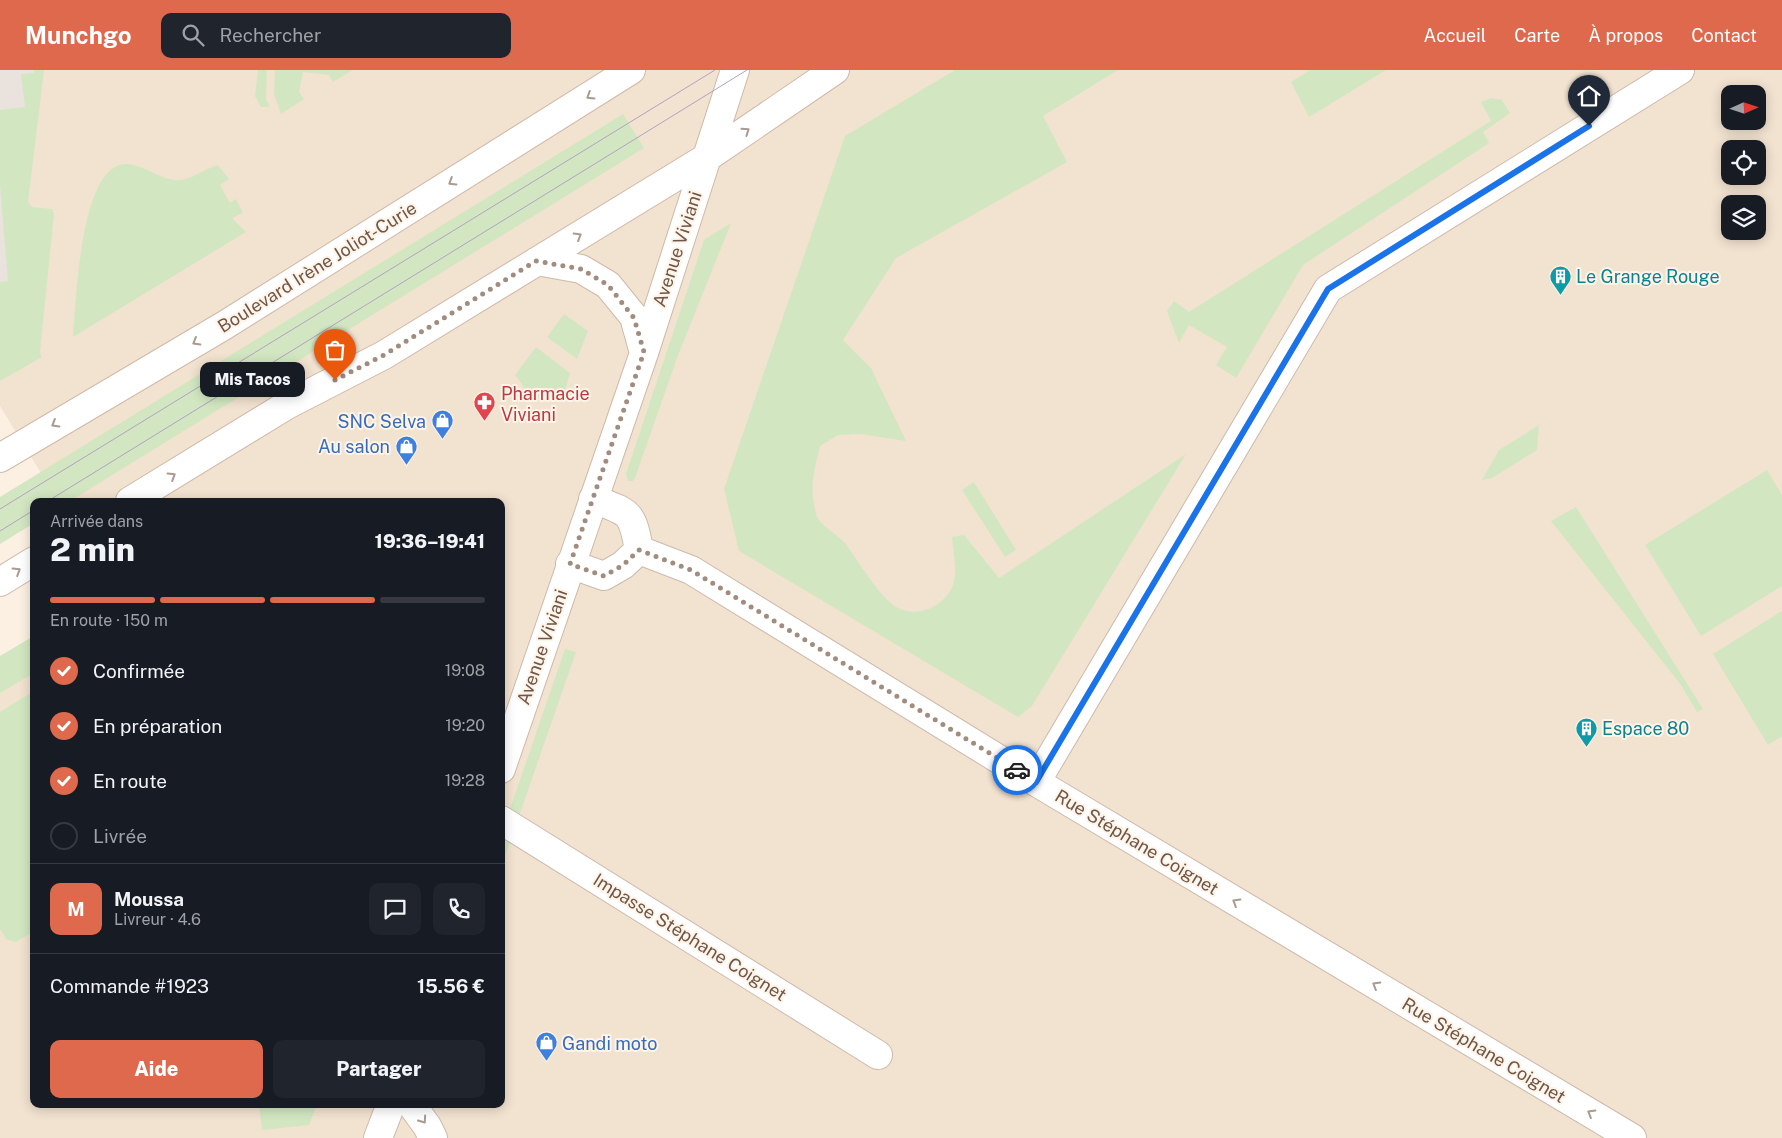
<!DOCTYPE html>
<html lang="fr">
<head>
<meta charset="utf-8">
<style>
	body { margin:0; font-family:"Public Sans",sans-serif; background:#20242c; color:#f1f3f6; height:100vh; display:flex; flex-direction:column; font-size:19px; white-space:nowrap }
	* { box-sizing:border-box; margin:0 }
	p { font-size:16px; color:#9ea1a6 }
	.icon { flex:none; width:28px; height:28px; fill:none; stroke:currentColor; stroke-width:2; stroke-linecap:round; stroke-linejoin:round }
	.map { position:relative; flex:1; overflow:hidden }
	.sheet { position:absolute; left:30px; top:428px; width:475px; height:610px; display:flex; flex-direction:column; background:#171b24; border-radius:10px; box-shadow:0 2px 12px #0003 }
	.sheet>* { flex:none }
	.needle { width:32px; rotate:87deg }
	.controls { position:absolute; left:1721px; top:15px; display:grid; gap:10px }
	.controls a { display:grid; place-items:center; width:45px; height:45px; border-radius:10px; background:#171b24; box-shadow:0 2px 12px #0003; font-size:25px }
	.pin { position:absolute; display:grid; place-items:center; width:42px; height:42px; color:#fff; margin:-51px -21px; border-radius:50% 50% 50% 0; rotate:-45deg; box-shadow:0 0 5px #0007 }
	.pin .icon { rotate:45deg }
	.courier { position:absolute; display:grid; place-items:center; width:50px; height:50px; margin:-25px; border:4px solid #1a73e8; border-radius:50%; background:#fff; color:#222; box-shadow:0 1px 6px #0007 }
	.bubble { position:absolute; height:35px; border-radius:10px; background:#171b24; box-shadow:0 2px 12px #0003; font-size:16px; font-weight:800; line-height:35px; text-align:center }
	.head em { font-style:normal; font-weight:800 }
	.head div { display:flex; flex-direction:column-reverse }
	.head { display:flex; align-items:center; justify-content:space-between; height:85px; padding:0 20px }
	h1 { font-size:32px; font-weight:800; line-height:38px }
	.bar { display:grid; grid-template-columns:repeat(4,1fr); gap:8px 5px; align-content:center; height:60px; padding:0 20px }
	.bar i { height:6px; border-radius:4px; background:#363941 }
	.bar .active { background:#df694c }
	.bar p { grid-column:span 4 }
	.line { display:flex; align-items:center; gap:12px; padding:0 20px; border-top:1px solid #363941 }
	.line div { flex:1 }
	.round { display:grid; place-items:center; flex:none; width:52px; height:52px; border-radius:10px; background:#20242c }
	ol { padding:0 20px; list-style:none }
	li { display:flex; align-items:center; gap:15px; height:55px }
	li p { margin-inline-start:auto }
	li .icon { padding:5px; border-radius:50%; background:#df694c; color:#fff; stroke-width:4 }
	li:last-child { color:#9ea1a6 }
	li i { width:28px; height:28px; border:2px solid #363941; border-radius:50% }
	.primary-button { display:flex; gap:10px; margin-top:auto; padding:10px 20px }
	.primary-button a { flex:1; height:58px; border-radius:10px; background:#df694c; color:#fff; font-size:20px; font-weight:800; line-height:58px; text-align:center }
	.primary-button a+a { background:#20242c; color:#f1f3f6 }
	header { display:flex; align-items:center; gap:30px; box-sizing:border-box; height:70px; padding:0 25px; background:#df694c; color:#fff }
	header strong { font-size:24px }
	nav { display:flex; gap:28px; margin-inline-start:auto; font-size:18px }
	.search { width:350px; height:45px; background:#20242c; display:flex; align-items:center; gap:12px; box-sizing:border-box; padding:0 18px; border-radius:10px; color:#9ea1a6; font-size:19px }
	.map>svg:first-child { display:block }
	.residential { fill:#f2e2d0; fill-rule:evenodd }
	.industrial { fill:#eae2dd }
	.green { fill:#d2e7c1 }
	.lines { fill:none; stroke-linecap:round; stroke-linejoin:round }
	.street-casing { stroke:#cdbaac; stroke-width:30 }
	.secondary-casing { stroke:#d0b9a9; stroke-width:30 }
	.street { stroke:#fff; stroke-width:28 }
	.secondary { stroke:#fff; stroke-width:28 }
	.tram { stroke:#b2a2c3; stroke-width:1 }
	.oneway { stroke:#a99a92 }
	.done { stroke:#a18c7f; stroke-width:5; stroke-dasharray:0 9 }
	.route { stroke:#1a73e8; stroke-width:6 }
	.labels { text-anchor:middle; dominant-baseline:central; stroke-width:4; stroke-linejoin:round; paint-order:stroke }
	.street-label { font-size:18px; fill:#70564a; stroke:#fef4e7 }
	.culture-label { font-size:18px; fill:#0d838f; stroke:#fef4e7; text-anchor:start }
	.health-label { font-size:18px; fill:#be3a42; stroke:#fef4e7; text-anchor:start }
	.shop-label { font-size:18px; fill:#366cbe; stroke:#fef4e7; text-anchor:end }
</style>
</head>
<body>
<header>
<strong>Munchgo</strong>
<div class="search"><svg class="icon" aria-label="search" viewBox="0 0 24 24"><circle cx="10" cy="10" r="6"/><path d="M15 15l6 6"/></svg>Rechercher</div>
<nav><a>Accueil</a><a>Carte</a><a>À propos</a><a>Contact</a></nav>
</header>
<div class="map">
<svg width="1782" height="1068" viewBox="0 0 1782 1068">
	<rect width="100%" height="100%" fill="#fbf0e1"/>
	<path class="residential" d="M38,0H1782V1068H0V586L34,566V1034H501V431H58L0,336V311L5,308ZM1730,24H1758V51H1730ZM1730,79H1758V106H1730ZM1730,134H1758V161H1730Z"/>
	<path class="industrial" d="M0,0H38L5,308L0,311Z"/>
	<path class="green" d="M34,0H44L28,132L32,137L52,139L54,144L41,271L40,283L42,287L0,311V212L8,211L0,115V40L25,37L21,4L34,3Z
		M258,0H267L266,29L270,37H261L255,26Z
		M275,0H353L333,12L329,5L303,2L299,22L304,29L281,44L274,24Z
		M955,0H1118L1043,46L1067,92L896,188L843,270L871,298L906,371L860,364L838,365L820,376C814,401 809,418 816,444C819,455 837,464 845,473C858,490 880,529 898,538C921,550 953,532 955,505C956,493 953,480 952,467L964,465L999,508L1186,384L1032,636L1018,647L739,481L724,419L845,66Z
		M1310,0H1386L1309,47L1291,12Z
		M1492,28L1502,30L1510,43L1483,62L1489,73L1303,195L1236,308L1216,295L1227,277L1189,255L1179,273L1167,241L1174,231L1189,242L1491,51L1481,32Z
		M623,44L644,78L70,431H34V453L0,474V427Z
		M129,94C147,96 167,115 185,109C197,106 207,98 218,95L229,109L220,115L230,133L236,129L243,143L232,148L246,162L73,267C76,230 80,112 117,96C120,94 126,94 129,94Z
		M731,153L677,288L635,408L633,411H628L626,404L704,170Z
		M564,244L588,261L577,289L547,267Z
		M536,277L570,303L565,320L536,328L530,320L527,321L515,305Z
		M1539,355L1537,380L1492,408L1482,410L1499,380Z
		M1767,400L1782,425V516L1701,566L1645,475Z
		M974,412L1016,480L1005,487L962,420Z
		M1576,437L1703,639L1697,642L1681,615L1551,451Z
		M1782,541V666L1768,675L1713,584Z
		M34,566V603L0,623V586Z
		M565,579L576,582L501,798V765Z
		M34,621V861L16,872L6,869L0,859V642Z
		M259,1034H317L309,1055L262,1060Z"/>
	<g class="lines">
		<defs>
			<path id="street" d="M593,429C629,443 632,440 639,480
				M639,480L691,500L1036,712L1632,1068
				M570,494L604,506L623,495L639,480
				M1036,712L1328,219L1680,0
				M501,750L878,985
				M411,1034L427,1056L433,1068"/>
			<path id="secondary" d="M537,191L581,199L608,215L634,247L644,283
				M0,388L225,255L631,0
				M130,431L287,335L384,285L706,88L835,0
				M0,512L34,491
				M501,699L644,283L735,0
				M378,1068L391,1034"/>
		</defs>
		<use href="#street" class="street-casing"/>
		<use href="#secondary" class="secondary-casing"/>
		<use href="#street" class="street"/>
		<use href="#secondary" class="secondary"/>
		<path class="tram" d="M48,431L747,0
			M0,439L715,0
			M0,461L34,440"/>
	</g>
	<defs><path id="oneway-chevron" d="M-2-3.5L2.5 0L-2 3.5" fill="none" stroke-width="1.6" stroke-linecap="round" stroke-linejoin="round" transform="scale(1.25)"/></defs>
	<g class="oneway">
		<use href="#oneway-chevron" transform="translate(590 26) rotate(148)"/>
		<use href="#oneway-chevron" transform="translate(746 61) rotate(-35)"/>
		<use href="#oneway-chevron" transform="translate(452 112) rotate(148)"/>
		<use href="#oneway-chevron" transform="translate(578 166) rotate(-31)"/>
		<use href="#oneway-chevron" transform="translate(196 272) rotate(150)"/>
		<use href="#oneway-chevron" transform="translate(55 354) rotate(149)"/>
		<use href="#oneway-chevron" transform="translate(172 406) rotate(-32)"/>
		<use href="#oneway-chevron" transform="translate(17 501) rotate(-32)"/>
		<use href="#oneway-chevron" transform="translate(1236 832) rotate(-149)"/>
		<use href="#oneway-chevron" transform="translate(1376 915) rotate(-149)"/>
		<use href="#oneway-chevron" transform="translate(1591 1043) rotate(-149)"/>
		<use href="#oneway-chevron" transform="translate(423 1050) rotate(55)"/>
	</g>
	<g class="lines">
		<path class="done" d="M335,310L384,285L536,191L581,199L608,215L634,248L644,282L570,494L604,506L623,495L639,480L691,500L1017,700"/>
		<path class="route" d="M1017,700L1036,712L1328,219L1589,56"/>
	</g>
	<defs>
		<symbol id="building-pin" viewBox="-11 -11 22 30"><path d="M0 17L-7.5 6A9.5 9.5 0 1 1 7.5 6Z" fill="#0f9aa8" stroke="#fef4e7"/><path d="M-4-6H4V6H1V3H-1V6H-4ZM-2.5-4.3h1.7v1.8h-1.7ZM.8-4.3h1.7v1.8H.8ZM-2.5-1h1.7V.8h-1.7ZM.8-1h1.7V.8H.8Z" fill="#fff"/></symbol>
		<symbol id="pharmacy-pin" viewBox="-11 -11 22 30"><path d="M0 17L-7.5 6A9.5 9.5 0 1 1 7.5 6Z" fill="#e0444e" stroke="#fef4e7"/><path d="M-2-6h4v4h4v4h-4v4h-4v-4h-4v-4h4Z" fill="#fff"/></symbol>
		<symbol id="shop-pin" viewBox="-11 -11 22 30"><path d="M0 17L-7.5 6A9.5 9.5 0 1 1 7.5 6Z" fill="#3f7fe0" stroke="#fef4e7"/><path d="M-5-2.5h2.3a2.7 3.5 0 0 1 5.4 0H5L5.5 6h-11ZM-1.5-2.5h3a1.5 2.3 0 0 0-3 0Z" fill="#fff"/></symbol>
	</defs>
	<g fill-rule="evenodd">
		<use href="#building-pin" x="1548" y="194" width="25" height="34"/>
		<use href="#pharmacy-pin" x="472" y="320" width="25" height="34"/>
		<use href="#shop-pin" x="430" y="338" width="25" height="34"/>
		<use href="#shop-pin" x="394" y="364" width="25" height="34"/>
		<use href="#building-pin" x="1574" y="646" width="25" height="34"/>
		<use href="#shop-pin" x="534" y="960" width="25" height="34"/>
	</g>
	<g class="labels">
		<g class="street-label">
			<text transform="translate(677 179) rotate(-72)">Avenue Viviani</text>
			<text transform="translate(317 197) rotate(-32)">Boulevard Irène Joliot-Curie</text>
			<text transform="translate(542 577) rotate(-71)">Avenue Viviani</text>
			<text transform="translate(1137 772) rotate(31)">Rue Stéphane Coignet</text>
			<text transform="translate(690 867) rotate(32)">Impasse Stéphane Coignet</text>
			<text transform="translate(1484 980) rotate(31)">Rue Stéphane Coignet</text>
		</g>
		<g class="culture-label">
			<text x="1576" y="206">Le Grange Rouge</text>
			<text x="1602" y="658">Espace 80</text>
		</g>
		<g class="health-label">
			<text x="501" y="323">Pharmacie<tspan x="501" dy="21">Viviani</tspan></text>
		</g>
		<g class="shop-label">
			<text x="426" y="351">SNC Selva</text>
			<text x="390" y="376">Au salon</text>
			<text x="562" y="973" text-anchor="start">Gandi moto</text>
		</g>
	</g>
</svg>
<div class="controls">
<a><svg class="needle" viewBox="-14 -14 28 28"><path d="M0-13l5 13h-10z" fill="#e53935"/><path d="M0 13l5-13h-10z" fill="#9ea1a6"/></svg></a>
<a><svg class="icon" aria-label="locate" viewBox="0 0 24 24"><circle cx="12" cy="12" r="6"/><path d="M12 2v4M12 18v4M2 12h4M18 12h4"/></svg></a>
<a><svg class="icon" aria-label="layers" viewBox="0 0 24 24"><path d="M12 4l9 5-9 5-9-5zM3 14l9 5 9-5"/></svg></a>
</div>
<div class="pin" style="left:335px;top:310px;background:#ea580c"><svg class="icon" aria-label="bag" viewBox="0 0 24 24"><path d="M5 8h14l-1 12H6zM9 8a3 3 0 0 1 6 0"/></svg></div>
<div class="pin" style="left:1589px;top:56px;background:#1f2937"><svg class="icon" aria-label="home" viewBox="0 0 24 24"><path d="M3 11l9-7 9 7M6 9v11h12V9"/></svg></div>
<div class="courier" style="left:1017px;top:700px"><svg class="icon" aria-label="car" viewBox="0 0 24 24"><path d="M5 17H2v-5l4-1 3-4h7l3 4 3 1v5h-3M9 17h6M6 11h13"/><circle cx="7" cy="17" r="2"/><circle cx="17" cy="17" r="2"/></svg></div>
<div class="bubble" style="left:200px;top:292px;width:105px">Mis Tacos</div>
<section class="sheet">
<div class="head"><div><h1>2 min</h1><p>Arrivée dans</p></div><em>19:36–19:41</em></div>
<div class="bar"><i class="active"></i><i class="active"></i><i class="active"></i><i></i><p>En route · 150 m</p></div>
<ol>
<li><svg class="icon" aria-label="check" viewBox="0 0 24 24"><path d="M5 12l5 5 9-10"/></svg>Confirmée<p>19:08</p></li>
<li><svg class="icon" aria-label="check" viewBox="0 0 24 24"><path d="M5 12l5 5 9-10"/></svg>En préparation<p>19:20</p></li>
<li><svg class="icon" aria-label="check" viewBox="0 0 24 24"><path d="M5 12l5 5 9-10"/></svg>En route<p>19:28</p></li>
<li><i></i>Livrée</li>
</ol>
<div class="line" style="height:90px"><b class="round" style="background:#df694c;color:#fff">M</b><div><b>Moussa</b><p>Livreur · 4.6</p></div><a class="round"><svg class="icon" aria-label="chat" viewBox="0 0 24 24"><path d="M4 5h16v11H9l-5 4z"/></svg></a><a class="round"><svg class="icon" aria-label="phone" viewBox="0 0 24 24"><path d="M5 4h4l2 5-3 2q2 4 5 5l2-3 5 2v4C11 20 4 13 5 4z"/></svg></a></div>
<div class="line" style="height:65px"><div>Commande #1923</div><b>15.56 €</b></div>
<div class="primary-button"><a>Aide</a><a>Partager</a></div>
</section>
</div>
</body>
</html>
